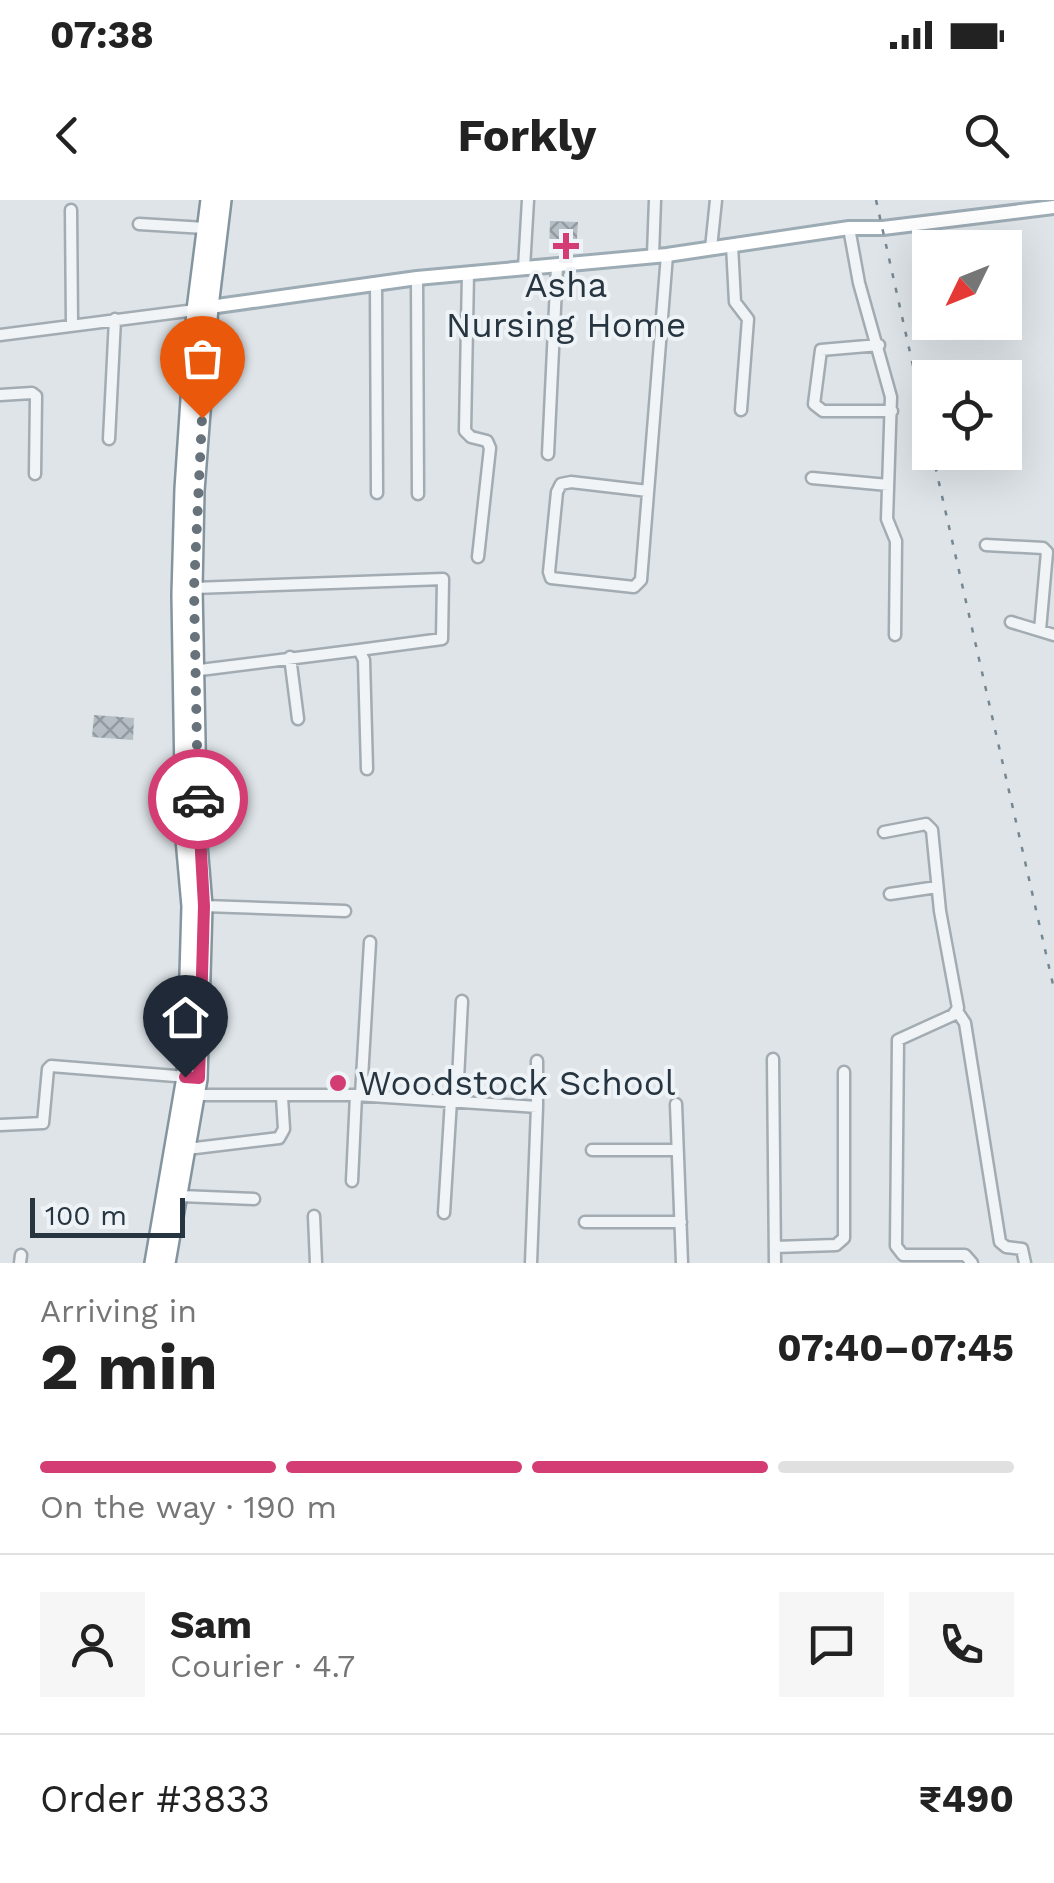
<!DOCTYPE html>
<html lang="en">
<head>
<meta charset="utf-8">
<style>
	body { margin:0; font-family:"Work Sans",sans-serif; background:#f6f6f6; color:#222; height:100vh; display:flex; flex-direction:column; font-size:38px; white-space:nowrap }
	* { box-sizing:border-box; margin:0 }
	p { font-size:32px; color:#767676 }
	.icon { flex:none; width:55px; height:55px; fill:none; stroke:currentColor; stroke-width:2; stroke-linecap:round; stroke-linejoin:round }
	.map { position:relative; height:1063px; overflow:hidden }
	.side { display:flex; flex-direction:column; background:#fff; flex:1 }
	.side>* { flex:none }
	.needle { width:65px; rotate:227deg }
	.tools { position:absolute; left:912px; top:30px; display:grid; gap:20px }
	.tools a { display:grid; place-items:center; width:110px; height:110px; border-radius:0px; background:#fff; box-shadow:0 10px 40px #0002; font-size:50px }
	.scale { position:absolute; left:30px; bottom:25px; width:155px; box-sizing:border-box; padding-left:10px; border:5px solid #273540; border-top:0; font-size:28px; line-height:35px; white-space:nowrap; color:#273540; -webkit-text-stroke:8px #edf3f6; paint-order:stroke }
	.pin { position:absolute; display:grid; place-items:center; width:85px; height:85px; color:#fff; margin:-102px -42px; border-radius:50% 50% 50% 0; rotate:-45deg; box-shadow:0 0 10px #0007 }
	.pin .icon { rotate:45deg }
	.courier { position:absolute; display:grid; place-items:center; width:100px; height:100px; margin:-50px; border:8px solid #d33d73; border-radius:50%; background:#fff; color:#222; box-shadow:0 2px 12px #0007 }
	.overview em { font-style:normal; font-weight:700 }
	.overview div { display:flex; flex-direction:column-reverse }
	.overview { display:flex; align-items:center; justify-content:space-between; height:170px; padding:0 40px }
	h1 { font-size:65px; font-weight:700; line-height:75px }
	.bar { display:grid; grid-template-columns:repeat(4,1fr); gap:15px 10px; align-content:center; height:120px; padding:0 40px }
	.bar i { height:12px; border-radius:8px; background:#e0e0e0 }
	.bar .on { background:#d33d73 }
	.bar p { grid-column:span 4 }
	.line { display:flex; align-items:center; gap:25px; padding:0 40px; border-top:2px solid #e0e0e0 }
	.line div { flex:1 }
	.round { display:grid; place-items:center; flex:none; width:105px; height:105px; border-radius:0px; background:#f6f6f6 }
	.status { display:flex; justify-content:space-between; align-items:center; height:70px; padding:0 50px; background:#fff; direction:ltr }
	.status svg { height:28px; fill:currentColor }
	header { display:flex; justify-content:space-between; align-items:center; height:130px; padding:0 40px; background:#fff; font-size:45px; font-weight:700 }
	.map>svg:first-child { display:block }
	.building { fill:url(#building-cross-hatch) }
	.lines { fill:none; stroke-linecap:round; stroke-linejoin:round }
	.minor-casing { stroke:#a3acb2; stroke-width:15 }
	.major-casing { stroke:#9dabb4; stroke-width:18 }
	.highway-casing { stroke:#85959f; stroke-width:20 }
	.minor { stroke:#f1f4f6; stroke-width:10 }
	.major { stroke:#fff; stroke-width:12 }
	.highway { stroke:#fff; stroke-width:15 }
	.rail { stroke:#778792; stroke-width:2.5; stroke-dasharray:5 10; stroke-linecap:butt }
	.done { stroke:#67727b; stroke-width:10; stroke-dasharray:0 18 }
	.route { stroke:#d33d73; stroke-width:12 }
	.poi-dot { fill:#d33d73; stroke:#edf3f6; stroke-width:4 }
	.labels { text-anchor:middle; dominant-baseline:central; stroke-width:8; stroke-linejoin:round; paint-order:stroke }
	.poi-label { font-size:35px; fill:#273540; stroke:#edf3f6 }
</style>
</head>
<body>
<div class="status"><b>07:38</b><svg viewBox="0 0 49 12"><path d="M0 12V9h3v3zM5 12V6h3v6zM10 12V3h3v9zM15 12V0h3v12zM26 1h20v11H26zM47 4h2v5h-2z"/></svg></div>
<header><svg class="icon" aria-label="back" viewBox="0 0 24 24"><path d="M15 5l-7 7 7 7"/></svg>Forkly<svg class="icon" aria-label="search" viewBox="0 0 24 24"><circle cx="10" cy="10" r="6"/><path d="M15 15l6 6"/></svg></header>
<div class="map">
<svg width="1054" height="1063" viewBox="0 0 1054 1063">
	<defs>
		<pattern id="building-cross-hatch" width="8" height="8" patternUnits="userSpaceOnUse" patternTransform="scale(2.5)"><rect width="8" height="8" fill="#b5bec5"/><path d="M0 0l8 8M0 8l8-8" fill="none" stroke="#939ba1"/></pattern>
	</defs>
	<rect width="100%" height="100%" fill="#dee4e8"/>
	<path class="building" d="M550,21L578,22L576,53L549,52Z
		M94,515L134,518L133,540L92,537Z"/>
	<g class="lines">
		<defs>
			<path id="minor" d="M71,10L72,124
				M139,24L205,28
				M849,28L859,83L891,197L887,319L896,341L895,435
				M732,45L735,102L748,119L741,210
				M711,48L716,0
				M653,55L655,0
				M524,68L528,0
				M468,73L465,231L471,237L487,241L490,248L478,357
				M417,78L418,294
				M376,85L377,293
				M0,135L195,110
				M879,145L821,150L814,204L823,211H892
				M0,195L32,193L36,196L35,274
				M109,239L115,119
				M548,254L557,66
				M812,278L888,285
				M648,291L571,282L561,284L557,292L549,372L551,378L634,387L641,380L667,55
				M986,345L1043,348L1047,352L1040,430
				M194,388L443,379L442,439L359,450
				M1011,422L1054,435
				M290,457L298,519
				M192,471L359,450L364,460L367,569
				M884,632L926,624L932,630L940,711L958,808L953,815L898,840L896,1046L903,1055H965L972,1063
				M890,694L937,687
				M204,706L345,711
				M957,811L965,823L1000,1042L1006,1047L1022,1049L1025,1063
				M773,859L775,1063
				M197,895H356L537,907L531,1063
				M361,895L370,742
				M457,899L462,801
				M676,904L682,1063
				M537,907V861
				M0,925L43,923L48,869L51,866L188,877
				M187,949L279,938L284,929L282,897
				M592,950H677
				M352,981L356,895
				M181,996L254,999
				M444,1013L451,900
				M314,1016L316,1063
				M585,1022H681
				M775,1047L836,1045L844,1038V872
				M20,1063L21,1055"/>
			<path id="major" d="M210,107L417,78L667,55L849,28H883L1054,7"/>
			<path id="highway" d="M153,1063L185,877L190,706L184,639L180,395L183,289L195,110L209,0
				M167,1063L199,879L204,706L199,644L194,388L196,291L210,107L223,0"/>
		</defs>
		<use href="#minor" class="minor-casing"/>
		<use href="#major" class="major-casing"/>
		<use href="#highway" class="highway-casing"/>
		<use href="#minor" class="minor"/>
		<use href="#major" class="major"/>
		<use href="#highway" class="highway"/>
		<path class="rail" d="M876,0L930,242
			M932,252L1054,789"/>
	</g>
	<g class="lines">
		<path class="done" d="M198,599L194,388L202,218"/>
		<path class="route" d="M185,877L199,878L204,706L198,599"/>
	</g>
	<g class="poi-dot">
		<path d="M561 31h10v10h10v10h-10v10h-10v-10h-10v-10h10z"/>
		<circle cx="338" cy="883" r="10"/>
	</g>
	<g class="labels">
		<g class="poi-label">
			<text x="566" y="85">Asha<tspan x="566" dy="40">Nursing Home</tspan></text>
			<text x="358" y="883" text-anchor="start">Woodstock School</text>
		</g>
	</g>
</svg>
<div class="tools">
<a><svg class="needle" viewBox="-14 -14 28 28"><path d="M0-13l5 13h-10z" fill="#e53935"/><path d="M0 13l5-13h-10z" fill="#767676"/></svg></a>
<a><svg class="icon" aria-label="locate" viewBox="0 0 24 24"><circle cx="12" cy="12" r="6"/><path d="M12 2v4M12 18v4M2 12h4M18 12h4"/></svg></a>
</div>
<div class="scale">100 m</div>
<div class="pin" style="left:202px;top:218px;background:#ea580c"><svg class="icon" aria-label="bag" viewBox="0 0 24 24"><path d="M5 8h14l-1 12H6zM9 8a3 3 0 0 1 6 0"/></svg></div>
<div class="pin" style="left:185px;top:877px;background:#1f2937"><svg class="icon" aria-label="home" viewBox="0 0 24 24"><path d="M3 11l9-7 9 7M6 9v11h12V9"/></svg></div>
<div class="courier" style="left:198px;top:599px"><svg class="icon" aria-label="car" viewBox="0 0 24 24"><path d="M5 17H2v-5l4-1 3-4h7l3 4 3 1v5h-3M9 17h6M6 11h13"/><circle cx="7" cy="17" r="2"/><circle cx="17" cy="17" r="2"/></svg></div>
</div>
<section class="side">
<div class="overview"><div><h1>2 min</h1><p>Arriving in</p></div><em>07:40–07:45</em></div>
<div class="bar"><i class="on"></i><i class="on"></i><i class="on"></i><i></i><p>On the way · 190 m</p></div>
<div class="line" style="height:180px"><a class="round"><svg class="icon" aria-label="person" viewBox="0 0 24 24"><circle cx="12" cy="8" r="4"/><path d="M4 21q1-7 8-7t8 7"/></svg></a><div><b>Sam</b><p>Courier · 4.7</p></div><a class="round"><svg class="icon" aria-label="chat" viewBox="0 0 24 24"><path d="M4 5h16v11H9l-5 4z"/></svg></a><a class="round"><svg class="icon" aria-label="phone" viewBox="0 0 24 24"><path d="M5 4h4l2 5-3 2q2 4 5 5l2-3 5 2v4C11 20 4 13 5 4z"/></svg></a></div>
<div class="line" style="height:130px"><div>Order #3833</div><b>₹490</b></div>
</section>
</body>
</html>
